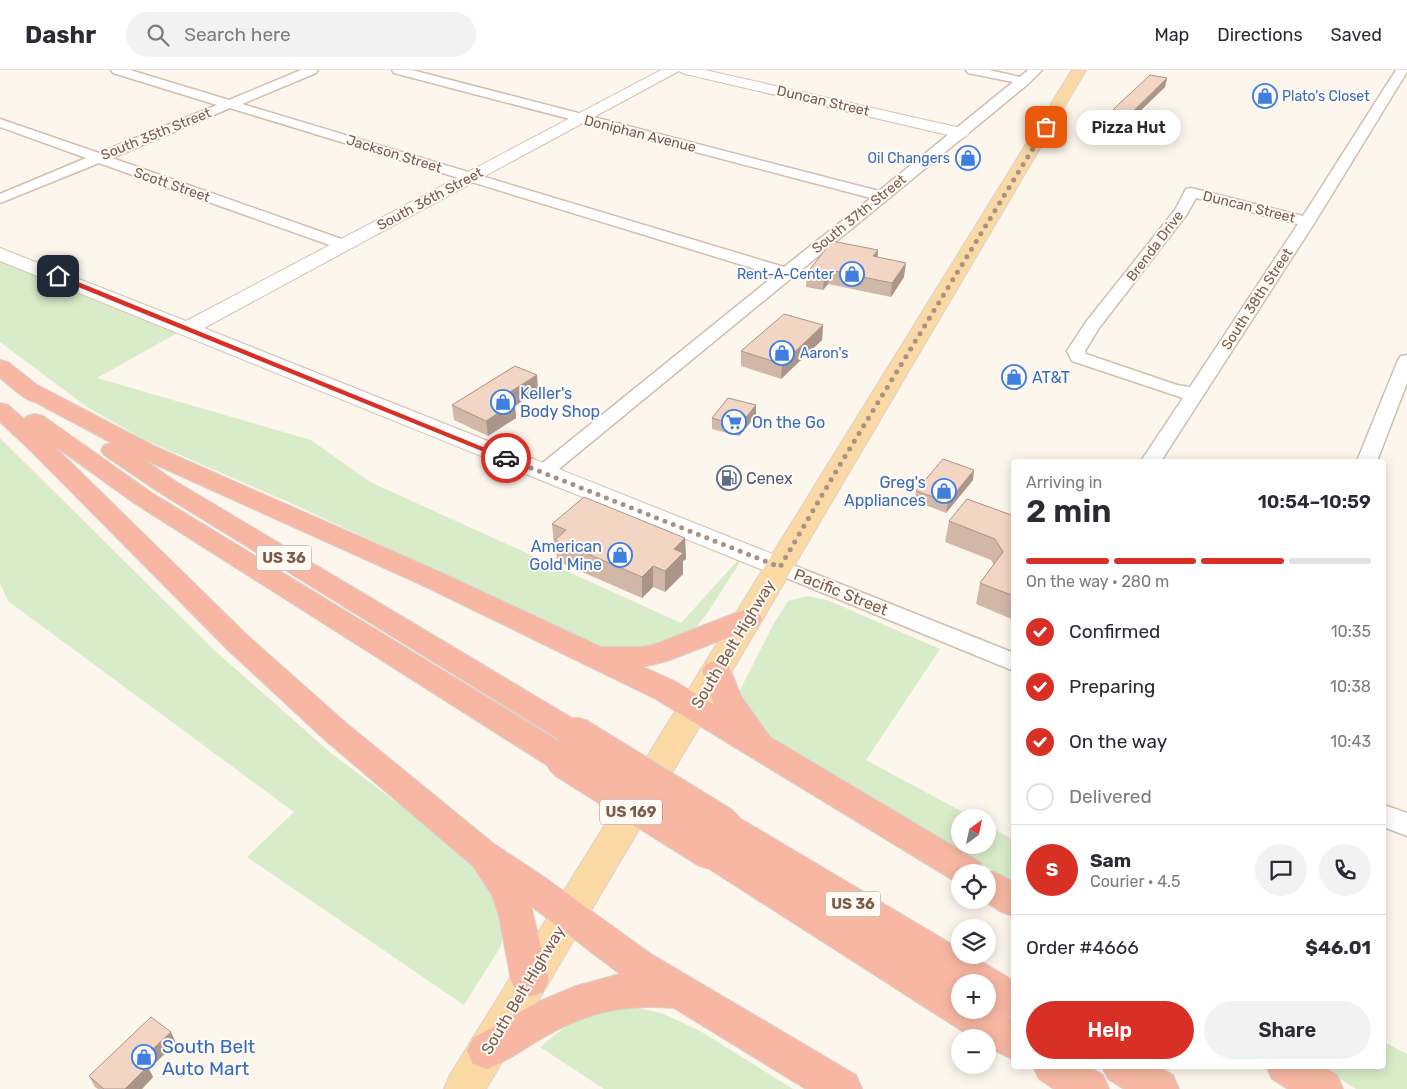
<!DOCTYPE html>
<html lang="en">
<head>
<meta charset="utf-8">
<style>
	body { margin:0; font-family:Rubik,sans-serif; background:#f2f2f3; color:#2b2b33; height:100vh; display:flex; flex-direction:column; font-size:19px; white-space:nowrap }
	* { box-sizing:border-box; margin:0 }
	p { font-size:16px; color:#7c7c81 }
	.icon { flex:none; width:28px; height:28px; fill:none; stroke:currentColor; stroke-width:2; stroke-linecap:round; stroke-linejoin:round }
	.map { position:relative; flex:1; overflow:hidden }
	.details { position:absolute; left:1011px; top:389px; width:375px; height:610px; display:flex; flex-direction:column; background:#fff; border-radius:5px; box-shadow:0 2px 12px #0003 }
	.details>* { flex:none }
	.needle { width:32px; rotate:33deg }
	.tools { position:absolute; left:951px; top:739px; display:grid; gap:10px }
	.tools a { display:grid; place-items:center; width:45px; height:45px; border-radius:50%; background:#fff; box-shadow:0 2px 12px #0003; font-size:25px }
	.pin { position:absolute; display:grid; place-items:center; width:42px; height:42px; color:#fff; margin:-21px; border-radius:10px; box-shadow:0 2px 8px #0006 }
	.courier { position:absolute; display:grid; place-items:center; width:50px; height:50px; margin:-25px; border:4px solid #d93025; border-radius:50%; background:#fff; color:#222; box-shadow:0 1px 6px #0007 }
	.bubble { position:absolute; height:35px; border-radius:18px; background:#fff; box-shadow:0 2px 12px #0003; font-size:16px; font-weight:600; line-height:35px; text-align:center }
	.head em { font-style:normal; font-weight:600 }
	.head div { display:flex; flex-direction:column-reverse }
	.head { display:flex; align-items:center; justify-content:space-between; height:85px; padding:0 15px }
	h1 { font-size:32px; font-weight:600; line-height:38px }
	.bar { display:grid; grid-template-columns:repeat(4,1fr); gap:8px 5px; align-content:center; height:60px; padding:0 15px }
	.bar i { height:6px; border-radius:4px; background:#e1e1e2 }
	.bar .on { background:#d93025 }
	.bar p { grid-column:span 4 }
	.line { display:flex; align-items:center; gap:12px; padding:0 15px; border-top:1px solid #e1e1e2 }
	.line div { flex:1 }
	.round { display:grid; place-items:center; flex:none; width:52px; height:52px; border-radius:26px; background:#f2f2f3 }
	ol { padding:0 15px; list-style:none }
	li { display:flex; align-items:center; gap:15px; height:55px }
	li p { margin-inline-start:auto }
	li .icon { padding:5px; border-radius:50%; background:#d93025; color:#fff; stroke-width:4 }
	li:last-child { color:#7c7c81 }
	li i { width:28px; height:28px; border:2px solid #e1e1e2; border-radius:50% }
	.action { display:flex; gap:10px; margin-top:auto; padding:10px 15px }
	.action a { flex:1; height:58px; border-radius:30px; background:#d93025; color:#fff; font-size:20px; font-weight:600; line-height:58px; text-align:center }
	.action a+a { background:#f2f2f3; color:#2b2b33 }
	header { display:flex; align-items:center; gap:30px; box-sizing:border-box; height:70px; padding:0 25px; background:#fff; border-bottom:1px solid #e1e1e2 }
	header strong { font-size:24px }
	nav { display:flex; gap:28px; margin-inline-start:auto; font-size:18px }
	.search { width:350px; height:45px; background:#f2f2f3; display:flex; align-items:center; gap:12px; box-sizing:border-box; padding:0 18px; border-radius:28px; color:#7c7c81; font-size:19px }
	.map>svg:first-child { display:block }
	.green { fill:#d8ecc9 }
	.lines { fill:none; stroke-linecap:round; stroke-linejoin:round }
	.street-casing { stroke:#d1beb0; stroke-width:3 }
	.secondary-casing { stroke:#d6c0b0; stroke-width:2 }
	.primary-casing { stroke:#dad1cd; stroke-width:2 }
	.highway-casing { stroke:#dad1cd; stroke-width:2 }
	.street { fill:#fff; fill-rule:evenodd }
	.secondary { fill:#fff; fill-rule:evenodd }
	.primary { fill:#fbd9a5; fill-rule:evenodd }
	.highway { fill:#f7b7a3; fill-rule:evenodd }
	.highway-bridge-casing { stroke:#dad1cd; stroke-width:38; stroke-linecap:butt }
	.highway-bridge { stroke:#f7b7a3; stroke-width:36 }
	.wall { fill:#d1b7a8 }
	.shaded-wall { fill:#aa9588 }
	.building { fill:#f3d5c3; stroke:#aa9588 }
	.route { fill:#d93025 }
	.done { stroke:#a89285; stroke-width:5; stroke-dasharray:0 9 }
	.labels { text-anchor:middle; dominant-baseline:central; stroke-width:4; stroke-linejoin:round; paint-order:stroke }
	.far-shop-label { font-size:14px; fill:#366cbe; stroke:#fffaf3; text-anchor:start }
	.far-street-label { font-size:14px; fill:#7a5c4d; stroke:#fffaf3 }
	.shield { fill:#fffaf3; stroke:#a28b7f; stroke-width:1 }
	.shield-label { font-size:15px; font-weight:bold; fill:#7a5c4d }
	.shop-label { font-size:16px; fill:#366cbe; stroke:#fffaf3; text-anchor:start }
	.service-label { font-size:16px; fill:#4e5e75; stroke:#fffaf3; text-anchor:start }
	.street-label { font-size:16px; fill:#7a5c4d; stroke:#fffaf3 }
	.near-shop-label { font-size:19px; fill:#366cbe; stroke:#fffaf3; text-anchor:start }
</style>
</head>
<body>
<header>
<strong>Dashr</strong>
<div class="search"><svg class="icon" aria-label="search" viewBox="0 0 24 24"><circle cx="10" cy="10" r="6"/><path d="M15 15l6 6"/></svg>Search here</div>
<nav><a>Map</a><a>Directions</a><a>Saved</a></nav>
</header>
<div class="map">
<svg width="1407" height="1019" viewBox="0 0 1407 1019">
	<rect width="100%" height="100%" fill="#fdf6ec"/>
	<path class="green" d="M0,189L179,262L97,308L311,370L370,412L681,553L738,490L739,494L706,545L697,556L684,566L644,581L601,577L286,431L143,369L87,337L0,272Z
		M0,368L213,579L332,684L408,741L474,796L499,824L507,854L501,876L464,935L247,787L294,742L8,531L0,513Z
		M807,526L827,530L940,579L866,690L972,747L960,748V775H988V756L1014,770V813L766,664L738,624L774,553L788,531Z
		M622,934L664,944L702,962L793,1019H604L540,977L570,953Z
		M1384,972L1407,984V1019H1356L1318,996H1384Z"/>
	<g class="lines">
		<defs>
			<path id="street" d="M111,0H130L229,30L301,0H318L316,3L242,34L784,197L871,128L394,3L392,0H412L879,121L1013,12L968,3L966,0H989L1020,7L1028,0H1042L1028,14L549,407L542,409L535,407L532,403L535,399L775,205L230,38L112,88L350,172L352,175L350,178H338L99,93L0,133V124L86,88L0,57V49L99,83L217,35L113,3Z
				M1396,0H1407V2L1315,152L1161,391H1141L1183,328L1072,291L1067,281L1086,252L1175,140L1186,119L1191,118L1303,146ZM1196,128L1298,154L1190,317L1177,315L1086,284L1085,281L1099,258L1187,144Z
				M1407,285V313L1377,391H1357L1398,290L1401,286Z
				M780,490L1014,583V601L772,502L769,497L772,492Z
				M1384,735L1407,743V766L1384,757Z"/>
			<path id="secondary" d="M661,0H705L961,58L967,60L969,63L967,66L961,68L685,4L679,1L204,258L790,491L794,497L790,503L780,506L770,503L0,191V178L186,251Z"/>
			<path id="primary" d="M1072,0H1086L486,1019H444L450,1005Z"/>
			<path id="highway" d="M0,290L8,292L37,315L154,376L442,503L601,577H640L653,575L738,542L748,539L758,542L762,549L758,556L667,591L643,597L676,612L714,635L702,601L706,594L717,590L728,594L741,626L770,667L980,792L985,801C995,800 1005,807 1014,813V846L1001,842L983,830H988V802H960V814L956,812L654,628L422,515L143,389L175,411L587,657L592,665L587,673L576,677L565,673L157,421L104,385L101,380L104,375L112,373L37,333C22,329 12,317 0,308Z
				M0,333L8,335L24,349L27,346L35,344L43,346L152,423L575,681L580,690L575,699L564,702L553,699L134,433L52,374L248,566L346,653L494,774L544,807L651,884L856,1005L862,1019H806L674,938C624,934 588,942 544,967C525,978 508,991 487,999L473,994L467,981L473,968L540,931L576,916L620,904L531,836L549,910L543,922L530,927L517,922L511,910L499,846L492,825L473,796L324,669L228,580L31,381L0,352Z
				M724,743L736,746L960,879V885H971L1014,911V948L1003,944L1014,951V990L988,977V968H973L697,791L692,781L697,771L709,767L721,771L784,810L712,766L707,756L712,746ZM960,912H988V940H960Z
				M1033,996H1088L1103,1005L1109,1019H1054L1039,1009Z
				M1102,996H1158L1173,1005L1179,1019H1124L1108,1009Z
				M1266,996H1322L1337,1005L1343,1019H1288L1272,1009Z"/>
		</defs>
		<use href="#street" class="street-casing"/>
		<use href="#secondary" class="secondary-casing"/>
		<use href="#primary" class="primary-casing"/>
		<use href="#highway" class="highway-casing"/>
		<use href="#street" class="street"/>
		<use href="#secondary" class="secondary"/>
		<use href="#primary" class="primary"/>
		<use href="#highway" class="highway"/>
		<defs>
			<path id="highway-bridge" d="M576,665L724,756
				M564,690L709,781"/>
		</defs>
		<use href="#highway-bridge" class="highway-bridge-casing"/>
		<use href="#highway-bridge" class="highway-bridge"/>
	</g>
	<path class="wall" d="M1167,8L1165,17L1105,75L1086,71L1088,63Z
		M878,180L877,187L904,207L891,227L828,214L823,220L806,217L807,203Z
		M823,255L822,270L781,309L741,296V281Z
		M538,320L515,336L516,348L488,366L454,350L452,335Z
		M756,335V346L739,366L712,359V348Z
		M973,410L946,443L915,431L916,421Z
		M1014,446V550L976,534L980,513L994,495L991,490L945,472L949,451Z
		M552,454L685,468L686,489L683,491V504L665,522L653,517L642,528L557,491L556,476L554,475Z
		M176,973L149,999L153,1007L142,1019H98L95,1017L89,1006Z"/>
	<path class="shaded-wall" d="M1167,8L1165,17L1105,75L1107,67Z
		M878,180L877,194L873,186Z
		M906,193L904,207L891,227L892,213Z
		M829,200L828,214L823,220L824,206Z
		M823,255L822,270L781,309L782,294Z
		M537,305L538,320L515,336L516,348L488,366L486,351L502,327Z
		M756,335V346L739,366V356Z
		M974,400L973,410L946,443L948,432Z
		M685,468L686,489L683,491V504L665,522V501L674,479Z
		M653,496V517L642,528V507Z
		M171,962L176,973L149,999L153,1007L142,1019H125L140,991Z"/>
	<path class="building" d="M1150,5L1167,8L1107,67L1088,63Z
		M832,171L878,180L873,186L906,193L892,213L829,200L824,206L807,203Z
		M784,244L823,255L782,294L741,281Z
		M515,296L537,305L502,327L514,333L486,351L452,335Z
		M728,328L756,335L739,356L712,348Z
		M943,389L974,400L948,432L916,421Z
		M584,427L685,468L674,479L683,483L665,501L653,496L642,507L555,470L566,460L552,454Z
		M967,429L1014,446V526L980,513L1003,482L995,469L949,451Z
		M151,947L171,962L140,991L147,997L125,1019H104L89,1006Z"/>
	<path class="route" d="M56,205H61L510,388L504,390L56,208Z"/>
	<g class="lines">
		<path class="done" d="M506,388L780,497L838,398L1046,57"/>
	</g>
	<defs>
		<symbol id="shop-ring" viewBox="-11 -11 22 22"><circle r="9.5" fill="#fffaf3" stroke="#3f7fe0" stroke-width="1.5"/><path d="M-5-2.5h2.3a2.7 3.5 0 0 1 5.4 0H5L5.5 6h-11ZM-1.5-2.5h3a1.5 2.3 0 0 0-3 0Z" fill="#3f7fe0"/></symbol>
		<symbol id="supermarket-ring" viewBox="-11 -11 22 22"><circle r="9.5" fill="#fffaf3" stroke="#3f7fe0" stroke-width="1.5"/><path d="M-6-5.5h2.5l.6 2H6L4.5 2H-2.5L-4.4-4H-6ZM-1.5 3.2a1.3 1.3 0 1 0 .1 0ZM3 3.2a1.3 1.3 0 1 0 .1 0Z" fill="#3f7fe0"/></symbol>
		<symbol id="fuel-ring" viewBox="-11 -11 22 22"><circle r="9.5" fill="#fffaf3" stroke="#5c6f8a" stroke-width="1.5"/><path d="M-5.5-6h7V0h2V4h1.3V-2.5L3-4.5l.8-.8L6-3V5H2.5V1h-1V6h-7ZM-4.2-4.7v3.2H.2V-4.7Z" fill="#5c6f8a"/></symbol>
	</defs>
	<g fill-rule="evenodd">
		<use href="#shop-ring" x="1251" y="12" width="28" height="28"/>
		<use href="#shop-ring" x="954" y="74" width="28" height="28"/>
		<use href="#shop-ring" x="838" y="190" width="28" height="28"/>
		<use href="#shop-ring" x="768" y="269" width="28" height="28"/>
		<use href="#shop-ring" x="1000" y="293" width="28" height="28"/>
		<use href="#shop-ring" x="489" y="318" width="28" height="28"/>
		<use href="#supermarket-ring" x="720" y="338" width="28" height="28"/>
		<use href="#fuel-ring" x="715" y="394" width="28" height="28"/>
		<use href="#shop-ring" x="930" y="407" width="28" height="28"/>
		<use href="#shop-ring" x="606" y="471" width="28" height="28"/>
		<use href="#shop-ring" x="130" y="973" width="28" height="28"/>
	</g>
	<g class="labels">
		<g class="far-shop-label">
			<text x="1282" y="26">Plato's Closet</text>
			<text x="950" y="88" text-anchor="end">Oil Changers</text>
			<text x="834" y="204" text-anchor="end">Rent-A-Center</text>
			<text x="800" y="283">Aaron's</text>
		</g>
		<g class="far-street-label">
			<text transform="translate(823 31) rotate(13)">Duncan Street</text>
			<text transform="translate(156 64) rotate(-22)">South 35th Street</text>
			<text transform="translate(640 64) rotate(14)">Doniphan Avenue</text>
			<text transform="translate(394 84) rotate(17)">Jackson Street</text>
			<text transform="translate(172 115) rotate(19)">Scott Street</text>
			<text transform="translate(430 129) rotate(-28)">South 36th Street</text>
			<text transform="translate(1249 137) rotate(14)">Duncan Street</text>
			<text transform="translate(859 144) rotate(-39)">South 37th Street</text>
			<text transform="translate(1155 176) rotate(-53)">Brenda Drive</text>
			<text transform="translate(1257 229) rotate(-57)">South 38th Street</text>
		</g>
		<g class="shield">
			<rect x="256.5" y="475.5" width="55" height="25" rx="4"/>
			<rect x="600" y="729.5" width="62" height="25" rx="4"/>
			<rect x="825.5" y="821.5" width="55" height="25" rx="4"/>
		</g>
		<g class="shield-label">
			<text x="284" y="488">US 36</text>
			<text x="631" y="742">US 169</text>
			<text x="853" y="834">US 36</text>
		</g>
		<g class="shop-label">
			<text x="1032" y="307">AT&amp;T</text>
			<text x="520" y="323">Keller's<tspan x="520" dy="18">Body Shop</tspan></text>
			<text x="752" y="352">On the Go</text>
			<text x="926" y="412" text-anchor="end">Greg's<tspan x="926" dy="18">Appliances</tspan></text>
			<text x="602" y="476" text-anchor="end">American<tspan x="602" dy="18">Gold Mine</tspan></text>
		</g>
		<g class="service-label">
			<text x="746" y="408">Cenex</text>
		</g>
		<g class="street-label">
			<text transform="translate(841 522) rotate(22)">Pacific Street</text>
			<text transform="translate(733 574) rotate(-59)">South Belt Highway</text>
			<text transform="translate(523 920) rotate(-59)">South Belt Highway</text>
		</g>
		<g class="near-shop-label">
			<text x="162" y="976">South Belt<tspan x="162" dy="22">Auto Mart</tspan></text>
		</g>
	</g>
</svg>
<div class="tools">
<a><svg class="needle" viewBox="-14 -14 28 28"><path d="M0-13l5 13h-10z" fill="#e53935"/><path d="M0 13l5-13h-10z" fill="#7c7c81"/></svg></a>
<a><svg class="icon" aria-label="locate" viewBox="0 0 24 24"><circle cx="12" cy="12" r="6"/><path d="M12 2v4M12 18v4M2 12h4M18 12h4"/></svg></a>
<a><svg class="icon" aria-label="layers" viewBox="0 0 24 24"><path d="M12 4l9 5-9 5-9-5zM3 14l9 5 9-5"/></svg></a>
<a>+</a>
<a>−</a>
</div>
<div class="pin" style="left:1046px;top:57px;background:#ea580c"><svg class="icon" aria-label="bag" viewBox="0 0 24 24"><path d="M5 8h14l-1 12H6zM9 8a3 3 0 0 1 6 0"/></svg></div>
<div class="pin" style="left:58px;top:206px;background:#1f2937"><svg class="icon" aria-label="home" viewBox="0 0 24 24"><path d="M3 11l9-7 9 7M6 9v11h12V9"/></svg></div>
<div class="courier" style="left:506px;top:388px"><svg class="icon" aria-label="car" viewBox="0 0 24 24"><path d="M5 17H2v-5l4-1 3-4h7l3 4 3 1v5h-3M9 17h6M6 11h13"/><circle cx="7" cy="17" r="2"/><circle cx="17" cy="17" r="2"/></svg></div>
<div class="bubble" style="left:1076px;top:40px;width:105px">Pizza Hut</div>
<section class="details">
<div class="head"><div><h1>2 min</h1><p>Arriving in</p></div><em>10:54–10:59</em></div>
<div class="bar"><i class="on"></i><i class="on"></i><i class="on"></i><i></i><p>On the way · 280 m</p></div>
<ol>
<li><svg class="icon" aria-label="check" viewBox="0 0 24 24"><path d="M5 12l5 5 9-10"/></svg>Confirmed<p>10:35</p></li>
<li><svg class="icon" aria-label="check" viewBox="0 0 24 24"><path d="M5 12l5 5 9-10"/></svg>Preparing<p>10:38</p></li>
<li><svg class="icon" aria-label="check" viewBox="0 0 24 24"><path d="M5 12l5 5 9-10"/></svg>On the way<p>10:43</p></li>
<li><i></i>Delivered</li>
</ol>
<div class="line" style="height:90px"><b class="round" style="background:#d93025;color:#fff">S</b><div><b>Sam</b><p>Courier · 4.5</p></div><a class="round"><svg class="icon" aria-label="chat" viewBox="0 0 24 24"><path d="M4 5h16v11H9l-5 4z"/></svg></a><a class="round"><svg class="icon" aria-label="phone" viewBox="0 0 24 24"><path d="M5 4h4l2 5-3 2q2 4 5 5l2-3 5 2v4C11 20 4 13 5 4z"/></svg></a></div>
<div class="line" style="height:65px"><div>Order #4666</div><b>$46.01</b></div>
<div class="action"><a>Help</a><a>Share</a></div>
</section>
</div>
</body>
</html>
